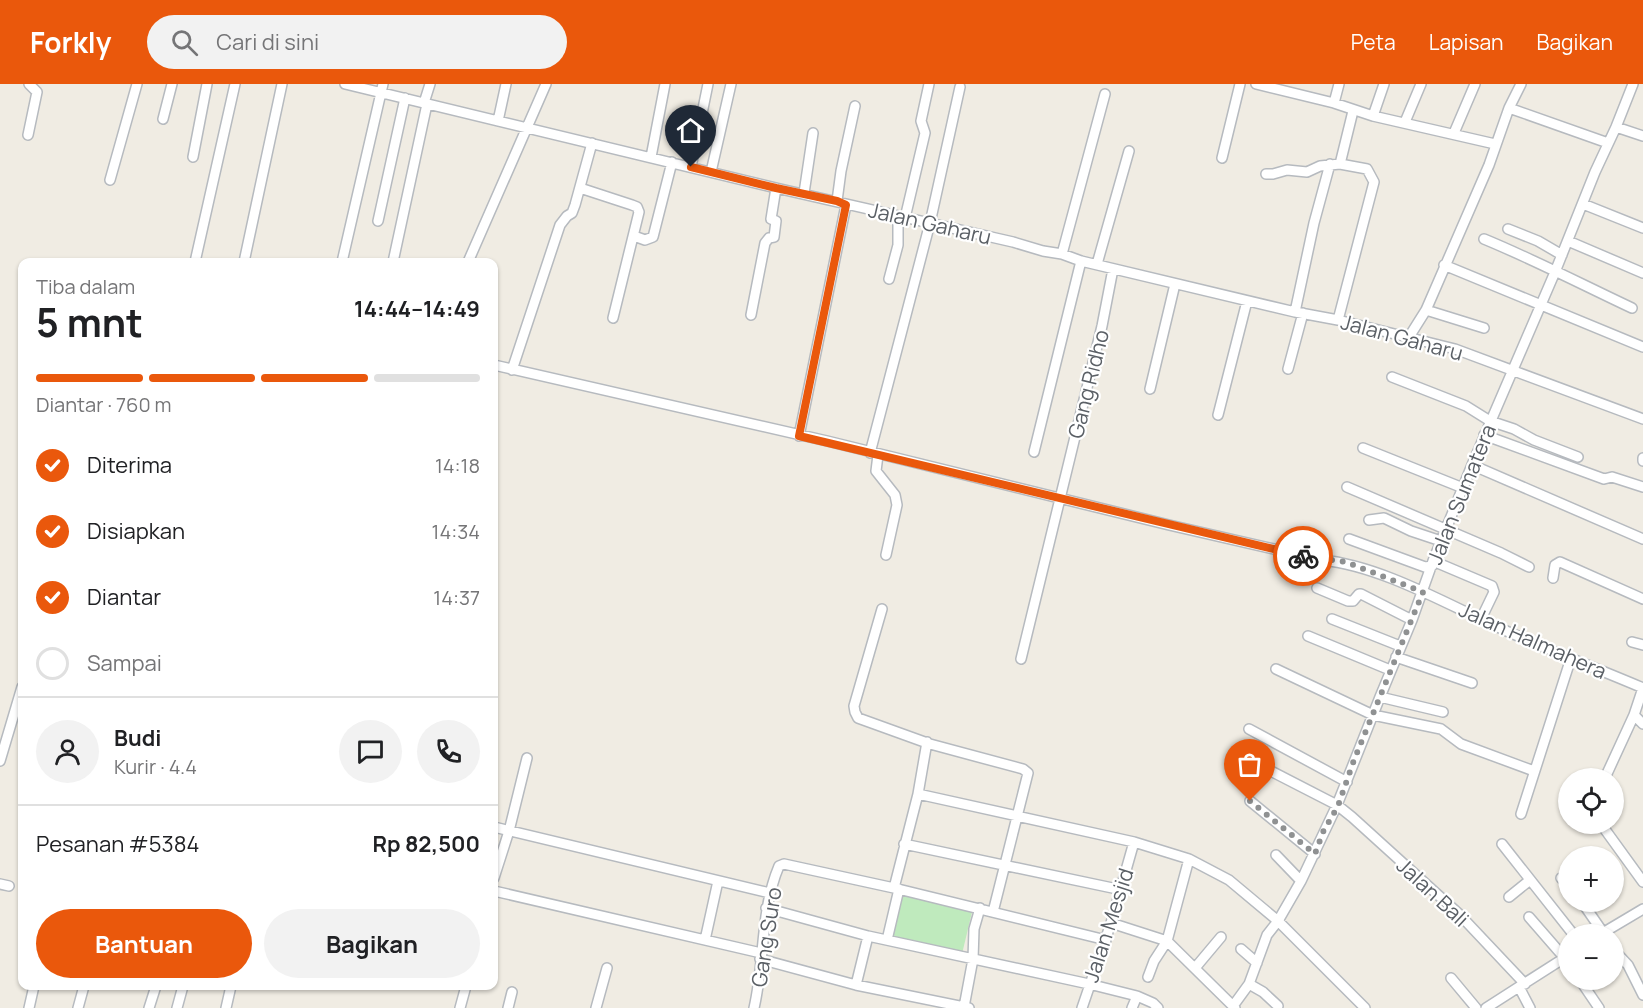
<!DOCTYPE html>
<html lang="id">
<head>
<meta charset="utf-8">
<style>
	body { margin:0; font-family:Manrope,sans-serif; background:#f2f2f2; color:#202124; height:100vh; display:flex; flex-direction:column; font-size:22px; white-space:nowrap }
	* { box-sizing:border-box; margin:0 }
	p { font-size:20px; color:#757577 }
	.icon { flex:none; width:33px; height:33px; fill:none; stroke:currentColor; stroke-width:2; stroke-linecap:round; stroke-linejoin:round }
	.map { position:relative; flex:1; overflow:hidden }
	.details { position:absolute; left:18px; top:174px; width:480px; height:732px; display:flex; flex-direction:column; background:#fff; border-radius:12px; box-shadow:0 2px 4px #0004 }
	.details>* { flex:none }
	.buttons { position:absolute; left:1558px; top:684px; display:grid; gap:12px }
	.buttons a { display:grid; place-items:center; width:66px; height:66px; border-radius:50%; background:#fff; box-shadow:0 2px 4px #0004; font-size:30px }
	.pin { position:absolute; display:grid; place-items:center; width:51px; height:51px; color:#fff; margin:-62px -26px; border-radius:50% 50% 50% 0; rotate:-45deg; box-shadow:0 0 6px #0007 }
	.pin .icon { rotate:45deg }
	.courier { position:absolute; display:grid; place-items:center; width:60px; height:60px; margin:-30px; border:4px solid #ea580c; border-radius:50%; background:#fff; color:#222; box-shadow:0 2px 8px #0007 }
	.head em { font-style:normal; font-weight:700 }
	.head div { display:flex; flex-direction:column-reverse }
	.head { display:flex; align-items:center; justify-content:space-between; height:102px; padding:0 18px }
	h1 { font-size:39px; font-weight:700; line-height:45px }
	.bar { display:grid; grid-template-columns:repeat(4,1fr); gap:9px 6px; align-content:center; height:72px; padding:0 18px }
	.bar i { height:8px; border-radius:4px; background:#e0e0e0 }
	.bar .active { background:#ea580c }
	.bar p { grid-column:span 4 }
	.line { display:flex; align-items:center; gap:15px; padding:0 18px; border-top:2px solid #e0e0e0 }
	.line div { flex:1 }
	.round { display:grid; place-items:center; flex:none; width:63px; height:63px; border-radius:32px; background:#f2f2f2 }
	ol { padding:0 18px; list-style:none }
	li { display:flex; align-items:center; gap:18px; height:66px }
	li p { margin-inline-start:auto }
	li .icon { padding:6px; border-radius:50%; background:#ea580c; color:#fff; stroke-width:4 }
	li:last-child { color:#757577 }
	li i { width:33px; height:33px; border:3px solid #e0e0e0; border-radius:50% }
	.cta { display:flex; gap:12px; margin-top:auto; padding:12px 18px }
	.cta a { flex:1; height:69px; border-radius:36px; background:#ea580c; color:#fff; font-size:24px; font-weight:700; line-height:69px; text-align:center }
	.cta a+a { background:#f2f2f2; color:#202124 }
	header { display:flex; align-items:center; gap:36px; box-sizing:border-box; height:84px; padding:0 30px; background:#ea580c; color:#fff }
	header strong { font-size:28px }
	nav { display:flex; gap:33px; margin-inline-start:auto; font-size:21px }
	.search { width:420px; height:54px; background:#f2f2f2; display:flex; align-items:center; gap:15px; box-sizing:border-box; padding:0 21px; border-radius:33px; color:#757577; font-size:22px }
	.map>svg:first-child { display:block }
	.green { fill:#bfeabd }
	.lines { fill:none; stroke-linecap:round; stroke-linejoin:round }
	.minor-casing { stroke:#b6babf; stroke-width:12 }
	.minor { stroke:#fff; stroke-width:9 }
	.done { stroke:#8f9192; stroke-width:6; stroke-dasharray:0 10.8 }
	.route { stroke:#ea580c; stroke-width:8 }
	.labels { text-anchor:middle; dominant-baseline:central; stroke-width:4.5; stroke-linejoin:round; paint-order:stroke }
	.street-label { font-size:21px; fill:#5b6066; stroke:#fff }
</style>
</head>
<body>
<header>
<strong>Forkly</strong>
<div class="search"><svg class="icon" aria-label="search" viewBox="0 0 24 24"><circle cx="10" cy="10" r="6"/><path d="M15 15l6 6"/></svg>Cari di sini</div>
<nav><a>Peta</a><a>Lapisan</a><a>Bagikan</a></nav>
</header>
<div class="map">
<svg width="1643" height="924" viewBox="0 0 1643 924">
	<rect width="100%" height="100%" fill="#f0ece3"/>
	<path class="green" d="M901,807L973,824L962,870L891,853Z"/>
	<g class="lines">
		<defs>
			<path id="minor" d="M345,0L776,104L1013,158L1043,167L1062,170L1081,177L1295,228L1338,236L1455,265L1643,335
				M1256,0L1334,19L1373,32L1495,60
				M424,19L430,0
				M1334,19L1339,0
				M1509,24L1521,0
				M1373,32L1384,0
				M163,35L172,0
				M498,37L506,0
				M1405,38L1421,0
				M1616,43L1643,52
				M1454,49L1475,0
				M28,51L37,8L29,0
				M193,73L207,0
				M651,73L665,0
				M1222,74L1240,0
				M691,83L708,0
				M711,88L731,0
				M1266,90H1273L1287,86L1307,88L1320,82L1340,80L1353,27
				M110,96L137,0
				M580,104L632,121L637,123L639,128L613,234
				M804,109L813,49
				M837,117L841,87L855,22
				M1583,120L1643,144
				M905,134L925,49L921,37L929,0
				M378,137L405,14
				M1508,145L1538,157L1562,171
				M634,152L645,156L653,153L672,78
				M1484,155C1535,176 1583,201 1632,224
				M1568,157L1643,189
				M1062,170L1105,10
				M195,178L235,0
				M244,178L282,0
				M342,178L383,0
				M393,178L427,20
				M468,178L546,0
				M1097,180L1129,67
				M1444,181L1643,263
				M889,195L898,161V132
				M1426,226L1484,244
				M1295,228L1314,139L1330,80
				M751,231L765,159L769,154L774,153L776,137L771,135L776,104
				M1338,236L1374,98L1367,85L1340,80
				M1409,253L1426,226L1489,81L1509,24L1608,59
				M494,281L827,357L1169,441L1322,476C1382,482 1448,521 1502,545C1548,566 1596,584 1643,604L1634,631L1643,640
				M1288,285L1303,229
				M512,286L560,141L567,132L572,129L575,121L592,59
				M1392,293L1466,322L1490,337L1514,345L1534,356L1578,373
				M1150,305L1175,200
				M1218,331L1247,217
				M1484,351L1604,395L1612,393L1643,403
				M799,352L846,121
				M1363,364L1463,404
				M1034,368L1081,177
				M870,369L930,139L960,3
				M878,371L876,387L895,411L897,421L886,471
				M1643,374V377
				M1472,381L1643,455
				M1347,403L1501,469L1529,483
				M1369,436L1384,434L1411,447L1441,457
				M1349,455L1425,483L1432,482
				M1433,477L1492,502L1494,508L1481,535
				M1553,494L1555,481L1560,478L1643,515
				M1317,504L1348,517H1353L1359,510H1361L1412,536
				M882,525L854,622L855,628L858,634L930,660L1023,685L1028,689L993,828
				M1332,535L1400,562
				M1308,552L1390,586
				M1632,558L1643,561
				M1396,573L1472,599
				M1021,575L1102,242L1113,185
				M1276,585L1373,631L1441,645L1461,660L1534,687
				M1380,613L1443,628
				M1249,645L1347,698
				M0,677L22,603
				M1265,684L1337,721L1352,733L1459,830L1525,900
				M1605,694L1634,631
				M918,710L1134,758L1189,775L1229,796L1278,837L1365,924
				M1250,717L1315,770
				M1521,730L1571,574
				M1601,740L1643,798
				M494,743L770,809
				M904,760L1122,806
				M1502,760L1573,850
				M1276,771L1301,797
				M494,794L509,747L527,674
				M1561,794L1569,802
				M0,800L9,802
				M894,804L918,710L927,658
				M494,807L761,869
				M1509,813L1530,796
				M1582,818L1604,850
				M766,824L868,852L1089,900L1137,912L1132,924
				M1529,833L1569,879
				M1111,839L1167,857L1235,924
				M1601,850L1643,825
				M705,856L718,797
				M887,856L899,805
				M1241,865L1257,879
				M1614,866L1628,881L1643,911
				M760,875L856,901L969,924
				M1195,884L1221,853
				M1148,893L1154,877L1167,857L1189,775
				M1451,894L1476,924
				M1580,896L1599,924
				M1249,900L1263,908L1278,922
				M856,901L868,852
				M1519,903L1530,924
				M1137,912L1153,919L1158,924
				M1233,922L1249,900L1267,851L1278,837L1301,797L1337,721L1380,613L1412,536L1433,477L1472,381L1555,188L1595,88L1616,43L1633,0
				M964,923L973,875L974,845L980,824
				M29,924L34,902
				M78,924L84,902
				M149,924L156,902
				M177,924L183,902
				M226,924L231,902
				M460,924L466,902
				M508,924L512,908
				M596,924L607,884
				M754,924C765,877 760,827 779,782L784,780L894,804L1106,856
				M1082,924L1111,839L1134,758
				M1486,924L1569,871"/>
		</defs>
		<use href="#minor" class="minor-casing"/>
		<use href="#minor" class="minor"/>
	</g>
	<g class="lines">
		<path class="done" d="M1250,717L1315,770L1323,748L1338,722L1354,676L1423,508L1346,478L1303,472"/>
		<path class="route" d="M691,83L776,104L837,117L846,121L799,352L1303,472"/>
	</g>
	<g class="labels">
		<g class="street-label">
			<text transform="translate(930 139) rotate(13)">Jalan Gaharu</text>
			<text transform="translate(1402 253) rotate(15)">Jalan Gaharu</text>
			<text transform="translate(1088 300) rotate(-76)">Gang Ridho</text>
			<text transform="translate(1461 410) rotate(-68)">Jalan Sumatera</text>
			<text transform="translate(1533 556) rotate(24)">Jalan Halmahera</text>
			<text transform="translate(1433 808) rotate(43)">Jalan Bali</text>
			<text transform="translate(1108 841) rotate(-72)">Jalan Mesjid</text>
			<text transform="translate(766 853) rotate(-81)">Gang Suro</text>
		</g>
	</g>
</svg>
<div class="buttons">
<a><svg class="icon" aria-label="locate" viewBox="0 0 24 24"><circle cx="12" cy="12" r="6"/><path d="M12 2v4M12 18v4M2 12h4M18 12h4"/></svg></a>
<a>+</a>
<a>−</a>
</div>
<div class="pin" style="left:1250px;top:717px;background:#ea580c"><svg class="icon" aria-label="bag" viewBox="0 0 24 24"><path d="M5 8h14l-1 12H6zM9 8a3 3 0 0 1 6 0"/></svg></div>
<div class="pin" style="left:691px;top:83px;background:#1f2937"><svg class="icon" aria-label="home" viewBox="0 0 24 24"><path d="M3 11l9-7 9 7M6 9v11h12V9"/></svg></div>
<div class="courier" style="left:1303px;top:472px"><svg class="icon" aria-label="bike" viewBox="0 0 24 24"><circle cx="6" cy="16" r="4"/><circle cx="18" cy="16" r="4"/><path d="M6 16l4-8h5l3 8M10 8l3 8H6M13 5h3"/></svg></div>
<section class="details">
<div class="head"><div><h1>5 mnt</h1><p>Tiba dalam</p></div><em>14:44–14:49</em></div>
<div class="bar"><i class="active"></i><i class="active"></i><i class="active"></i><i></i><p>Diantar · 760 m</p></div>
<ol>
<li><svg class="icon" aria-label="check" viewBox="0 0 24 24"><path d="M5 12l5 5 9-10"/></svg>Diterima<p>14:18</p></li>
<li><svg class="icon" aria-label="check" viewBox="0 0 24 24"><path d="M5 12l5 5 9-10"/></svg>Disiapkan<p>14:34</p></li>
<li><svg class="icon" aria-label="check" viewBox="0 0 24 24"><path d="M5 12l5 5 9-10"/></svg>Diantar<p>14:37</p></li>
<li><i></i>Sampai</li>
</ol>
<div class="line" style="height:108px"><a class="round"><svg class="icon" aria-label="person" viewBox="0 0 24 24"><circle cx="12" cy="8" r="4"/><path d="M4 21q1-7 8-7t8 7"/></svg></a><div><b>Budi</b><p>Kurir · 4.4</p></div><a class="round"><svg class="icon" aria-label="chat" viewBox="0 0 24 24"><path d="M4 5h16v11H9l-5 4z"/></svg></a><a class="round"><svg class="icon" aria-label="phone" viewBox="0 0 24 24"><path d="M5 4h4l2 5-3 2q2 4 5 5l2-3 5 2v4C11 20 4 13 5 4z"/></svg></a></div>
<div class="line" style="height:78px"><div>Pesanan #5384</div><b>Rp 82,500</b></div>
<div class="cta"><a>Bantuan</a><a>Bagikan</a></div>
</section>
</div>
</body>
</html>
